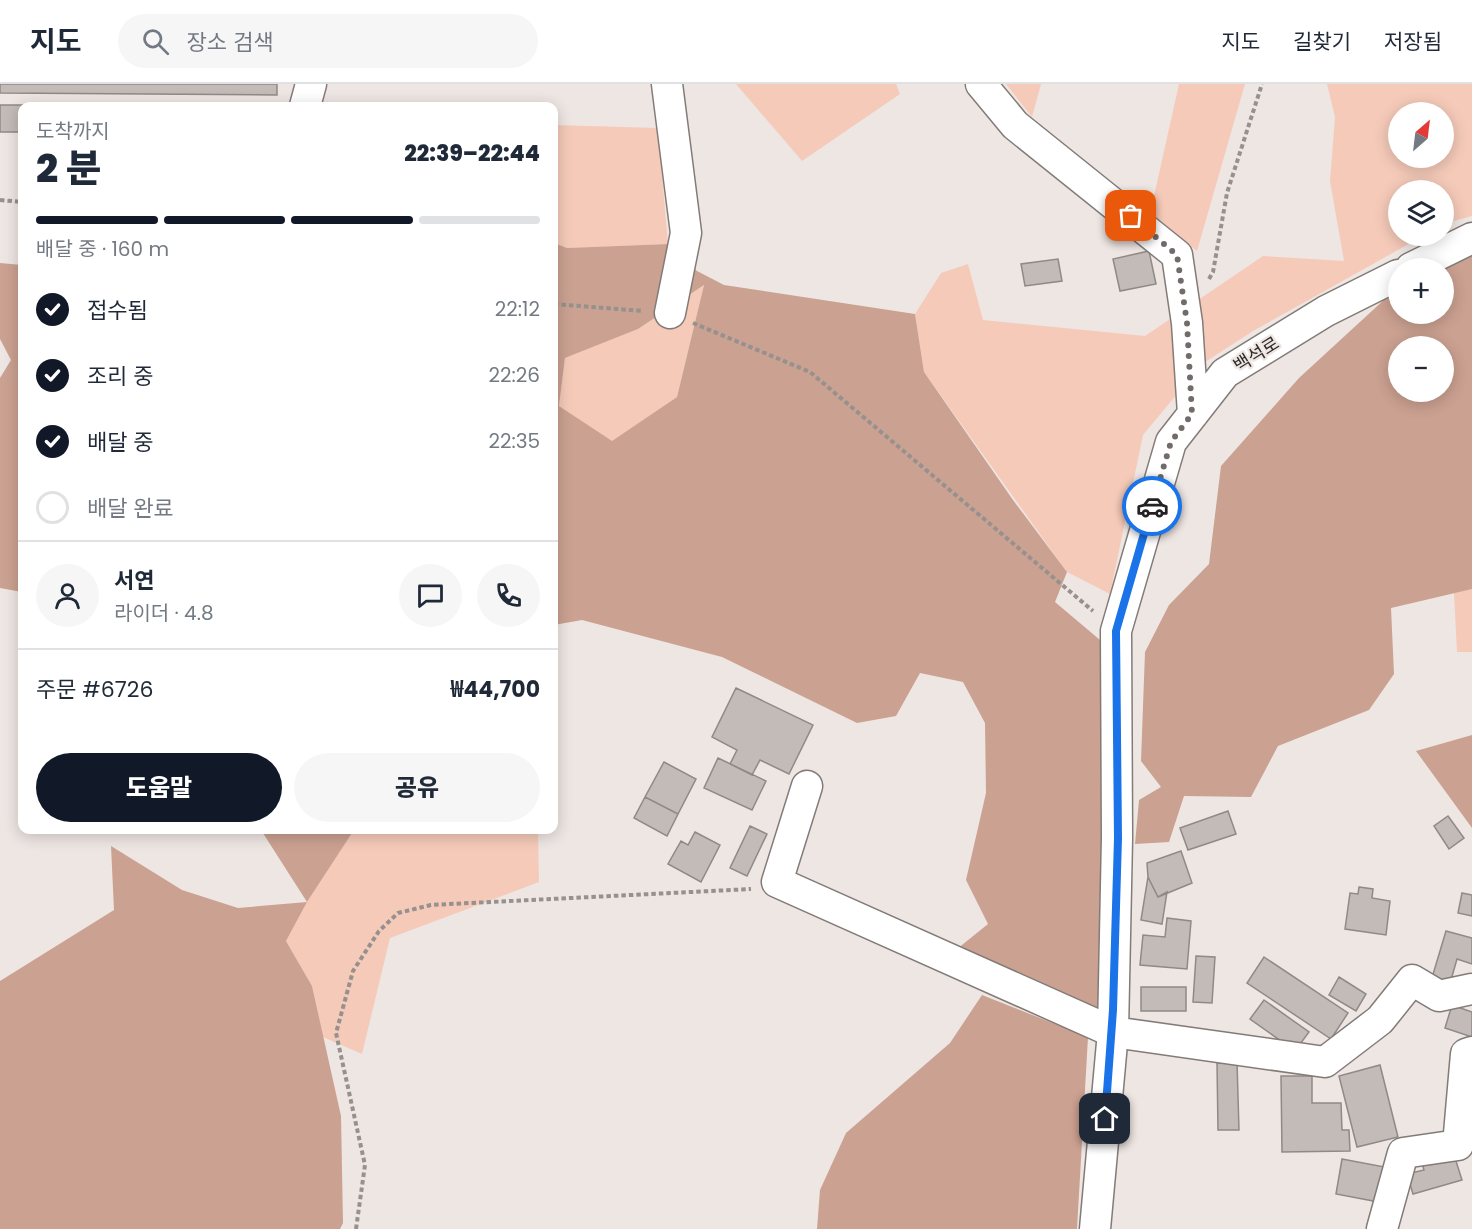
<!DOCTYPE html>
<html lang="ko">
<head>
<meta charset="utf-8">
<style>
	body { margin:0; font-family:Poppins,"Noto Sans KR",sans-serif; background:#f6f6f7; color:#1f2937; height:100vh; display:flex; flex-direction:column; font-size:22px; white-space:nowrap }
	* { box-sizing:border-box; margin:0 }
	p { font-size:20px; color:#747a83 }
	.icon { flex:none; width:33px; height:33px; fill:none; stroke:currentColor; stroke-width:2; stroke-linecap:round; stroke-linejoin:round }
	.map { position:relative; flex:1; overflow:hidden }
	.details { position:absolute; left:18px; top:18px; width:540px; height:732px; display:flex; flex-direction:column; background:#fff; border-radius:12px; box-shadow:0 3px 15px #0003 }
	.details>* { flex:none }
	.needle { width:39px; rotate:28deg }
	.fabs { position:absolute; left:1388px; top:18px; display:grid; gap:12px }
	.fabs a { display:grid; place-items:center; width:66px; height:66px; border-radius:50%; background:#fff; box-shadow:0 3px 15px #0003; font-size:30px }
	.pin { position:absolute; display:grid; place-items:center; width:51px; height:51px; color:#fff; margin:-26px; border-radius:12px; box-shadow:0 3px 9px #0006 }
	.courier { position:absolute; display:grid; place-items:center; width:60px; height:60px; margin:-30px; border:4px solid #1a73e8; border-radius:50%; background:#fff; color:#222; box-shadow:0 2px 8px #0007 }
	.head em { font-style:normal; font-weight:800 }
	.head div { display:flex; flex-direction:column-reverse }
	.head { display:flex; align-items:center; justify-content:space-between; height:102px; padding:0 18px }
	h1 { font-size:39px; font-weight:800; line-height:45px }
	.bar { display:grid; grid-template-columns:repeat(4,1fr); gap:9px 6px; align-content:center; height:72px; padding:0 18px }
	.bar i { height:8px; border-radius:4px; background:#e0e1e3 }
	.bar .selected { background:#111827 }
	.bar p { grid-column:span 4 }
	.line { display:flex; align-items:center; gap:15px; padding:0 18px; border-top:2px solid #e0e1e3 }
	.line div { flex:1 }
	.round { display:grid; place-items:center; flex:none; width:63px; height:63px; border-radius:32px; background:#f6f6f7 }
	ol { padding:0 18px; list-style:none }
	li { display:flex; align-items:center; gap:18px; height:66px }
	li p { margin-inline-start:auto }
	li .icon { padding:6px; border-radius:50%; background:#111827; color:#fff; stroke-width:4 }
	li:last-child { color:#747a83 }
	li i { width:33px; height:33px; border:3px solid #e0e1e3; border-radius:50% }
	.action { display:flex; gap:12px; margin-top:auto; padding:12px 18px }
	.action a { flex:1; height:69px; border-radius:36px; background:#111827; color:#fff; font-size:24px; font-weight:800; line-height:69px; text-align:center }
	.action a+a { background:#f6f6f7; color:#1f2937 }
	header { display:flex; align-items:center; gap:36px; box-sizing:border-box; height:84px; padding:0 30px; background:#fff; border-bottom:2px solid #e0e1e3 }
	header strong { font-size:28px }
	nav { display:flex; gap:33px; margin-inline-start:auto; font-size:21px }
	.search { width:420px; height:54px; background:#f6f6f7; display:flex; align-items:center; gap:15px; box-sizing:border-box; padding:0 21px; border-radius:33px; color:#747a83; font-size:22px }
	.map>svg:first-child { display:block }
	.green { fill:#f5cab9; fill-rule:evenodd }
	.forest { fill:#cba191; fill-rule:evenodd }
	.building { fill:#c3bbb8; stroke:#908986; stroke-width:1.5 }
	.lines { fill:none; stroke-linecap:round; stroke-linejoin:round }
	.minor-casing { stroke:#827b78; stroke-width:33 }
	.path { stroke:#96918e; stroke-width:4; stroke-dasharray:4.5 3; stroke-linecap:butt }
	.minor { stroke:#fff; stroke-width:30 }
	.done { stroke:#716c6a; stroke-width:6; stroke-dasharray:0 10.8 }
	.route { stroke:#1a73e8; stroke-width:8 }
	.labels { text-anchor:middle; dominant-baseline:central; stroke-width:4.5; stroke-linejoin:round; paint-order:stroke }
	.street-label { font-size:18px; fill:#2d2a29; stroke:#eee6e3 }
</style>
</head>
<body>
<header>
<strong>지도</strong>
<div class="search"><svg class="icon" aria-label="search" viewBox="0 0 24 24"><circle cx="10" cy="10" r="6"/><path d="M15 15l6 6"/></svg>장소 검색</div>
<nav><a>지도</a><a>길찾기</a><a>저장됨</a></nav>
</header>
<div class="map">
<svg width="1472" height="1145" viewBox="0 0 1472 1145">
	<rect width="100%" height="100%" fill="#eee6e3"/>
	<path class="green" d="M736,0H896L900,10L802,77Z
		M1006,0H1041L1032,33Z
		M1179,0H1245L1197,167L1150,130Z
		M1327,0H1472V132L1443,140V106H1398V152H1423L1253,247L1202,280L1143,351L1110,510L1067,488L924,288L915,230L941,189L968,180L983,236L1145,252L1263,172L1344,177L1330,97L1335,33ZM1398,28H1443V74H1398Z
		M554,41L658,44L668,160L567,164L554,159Z
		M704,201L677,313L611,358L559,322L565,274L638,245Z
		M1472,505V568H1457L1454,509Z
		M354,746H538L539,798L390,854L362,970L323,953L312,902L286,857L307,818Z"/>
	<path class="forest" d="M554,159L567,164L668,160L697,187L724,201L915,230L924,288L1013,416L1067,488L1055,518L1100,556L1103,730L1108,798L1097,926L957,865L988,840L966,796L986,709L985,639L963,598L920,589L896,632L857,639L722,573L582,536L554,541ZM704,201L677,313L612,357L559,322L565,274L638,245Z
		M1472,169V505L1391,524L1394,590L1369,626L1278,662L1251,713L1184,712L1169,758L1135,760L1139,716L1161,703L1141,677L1145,568L1169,521L1209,480L1221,382L1299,294L1398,203V230H1443V184ZM1398,262H1443V308H1398Z
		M0,179L22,181V508L0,504V294L11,276L0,255Z
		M1472,651V744L1416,667Z
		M261,746H354L307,818L286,857L312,902L341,1032L343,1139L340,1145H0V897L114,826L111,762L182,806L238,824L307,818Z
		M982,911L1088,953L1077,1145H817L820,1106L846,1049L950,959Z"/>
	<path class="building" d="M0,0H277V11L0,9Z
		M53,19L164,21V22H53Z
		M0,21H40V22H22V48H0Z
		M1149,167L1156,200L1120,207L1113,175Z
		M1058,175L1062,197L1025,202L1021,180Z
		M736,604L813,641L789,690L760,676L752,691L730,680L737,666L712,653Z
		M718,674L766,697L752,726L704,704Z
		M664,678L696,695L678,730L645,713Z
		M645,713L678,730L667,752L634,734Z
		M1228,727L1236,750L1188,766L1180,744Z
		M1448,732L1464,754L1449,765L1434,742Z
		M750,742L767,750L747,792L730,784Z
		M695,748L720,761L701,798L668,780L681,757L688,761Z
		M1181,767L1192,799L1158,813L1148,793L1147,779Z
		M1148,793L1158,813L1167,808L1162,840L1141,836Z
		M1359,803L1373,805L1372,814L1390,817L1386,851L1345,845L1350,809L1358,810Z
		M1462,809L1472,811V832L1458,829Z
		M1167,834L1191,837L1187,885L1140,881L1143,851L1165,853Z
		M1446,847L1472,854V880L1457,875L1449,903L1431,897Z
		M1196,872L1215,873L1212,919L1193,918Z
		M1264,873L1348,929L1331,955L1247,899Z
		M1339,893L1366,910L1356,927L1329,911Z
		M1141,903H1186V927H1141Z
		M1264,916L1309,948L1295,967L1250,935Z
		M1452,921L1472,928V953L1445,944Z
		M1237,978L1239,1046H1218L1217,979Z
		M1380,981L1398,1053L1357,1063L1339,992Z
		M1281,992H1312V1019H1341L1342,1046H1349L1350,1067L1282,1068Z
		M1420,1073L1455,1074L1462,1096L1413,1110L1407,1090L1424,1086Z
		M1342,1075L1390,1084L1384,1119L1336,1110Z"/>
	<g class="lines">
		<defs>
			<path id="minor" d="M667,0L686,149L670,229
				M981,0L1015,41L1177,171L1187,239L1193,330
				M305,22L311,0
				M1411,184L1472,154
				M807,702L777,798L1113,948L1325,978L1380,936L1412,896L1439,912L1472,905
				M1095,1145L1113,948L1117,754L1116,547L1171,358L1225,289L1326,227L1398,191
				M1382,1145L1403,1069L1458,1061L1466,970L1472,968"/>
		</defs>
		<use href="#minor" class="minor-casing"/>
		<path class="path" d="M0,116L22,118
			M1209,195L1213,188L1227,109L1262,0
			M554,220L643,227
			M693,239L810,288L1093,527
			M356,1145L365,1081L336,949L353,887L379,847L398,829L431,821L751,805"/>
		<use href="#minor" class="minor"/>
	</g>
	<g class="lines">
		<path class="done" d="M1131,132L1177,171L1187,239L1192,330L1171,358L1152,422"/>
		<path class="route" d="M1105,1035L1113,926L1118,754L1116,547L1152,422"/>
	</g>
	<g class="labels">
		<g class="street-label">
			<text transform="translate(1256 270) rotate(-32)">백석로</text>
		</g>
	</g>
</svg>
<div class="fabs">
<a><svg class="needle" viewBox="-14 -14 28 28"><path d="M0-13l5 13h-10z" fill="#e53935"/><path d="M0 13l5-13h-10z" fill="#747a83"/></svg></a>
<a><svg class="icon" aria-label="layers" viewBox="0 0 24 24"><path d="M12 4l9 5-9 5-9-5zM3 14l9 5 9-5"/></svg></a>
<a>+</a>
<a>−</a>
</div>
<div class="pin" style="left:1131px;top:132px;background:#ea580c"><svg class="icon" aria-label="bag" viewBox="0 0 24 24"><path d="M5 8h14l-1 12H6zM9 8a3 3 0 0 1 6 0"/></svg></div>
<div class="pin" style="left:1105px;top:1035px;background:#1f2937"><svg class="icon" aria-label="home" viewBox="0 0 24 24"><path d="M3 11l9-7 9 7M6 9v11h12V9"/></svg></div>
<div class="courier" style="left:1152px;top:422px"><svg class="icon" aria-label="car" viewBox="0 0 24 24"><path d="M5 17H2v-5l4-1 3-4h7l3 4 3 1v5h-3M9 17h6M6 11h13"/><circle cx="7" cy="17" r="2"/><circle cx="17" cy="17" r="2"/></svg></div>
<section class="details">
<div class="head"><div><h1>2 분</h1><p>도착까지</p></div><em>22:39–22:44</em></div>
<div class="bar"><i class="selected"></i><i class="selected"></i><i class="selected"></i><i></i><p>배달 중 · 160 m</p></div>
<ol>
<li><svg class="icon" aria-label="check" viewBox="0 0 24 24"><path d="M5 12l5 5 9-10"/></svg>접수됨<p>22:12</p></li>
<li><svg class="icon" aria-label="check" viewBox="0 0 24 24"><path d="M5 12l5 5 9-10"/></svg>조리 중<p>22:26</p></li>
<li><svg class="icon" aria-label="check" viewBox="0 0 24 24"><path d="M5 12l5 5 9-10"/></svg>배달 중<p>22:35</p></li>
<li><i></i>배달 완료</li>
</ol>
<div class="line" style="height:108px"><a class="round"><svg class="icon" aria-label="person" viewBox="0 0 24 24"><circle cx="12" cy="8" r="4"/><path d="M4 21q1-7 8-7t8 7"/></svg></a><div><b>서연</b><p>라이더 · 4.8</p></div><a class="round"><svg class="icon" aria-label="chat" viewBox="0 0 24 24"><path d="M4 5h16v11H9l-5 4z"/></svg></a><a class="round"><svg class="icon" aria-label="phone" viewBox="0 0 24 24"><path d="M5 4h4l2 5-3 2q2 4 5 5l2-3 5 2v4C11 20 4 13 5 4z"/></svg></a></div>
<div class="line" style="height:78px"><div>주문 #6726</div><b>₩44,700</b></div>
<div class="action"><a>도움말</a><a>공유</a></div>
</section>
</div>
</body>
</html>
